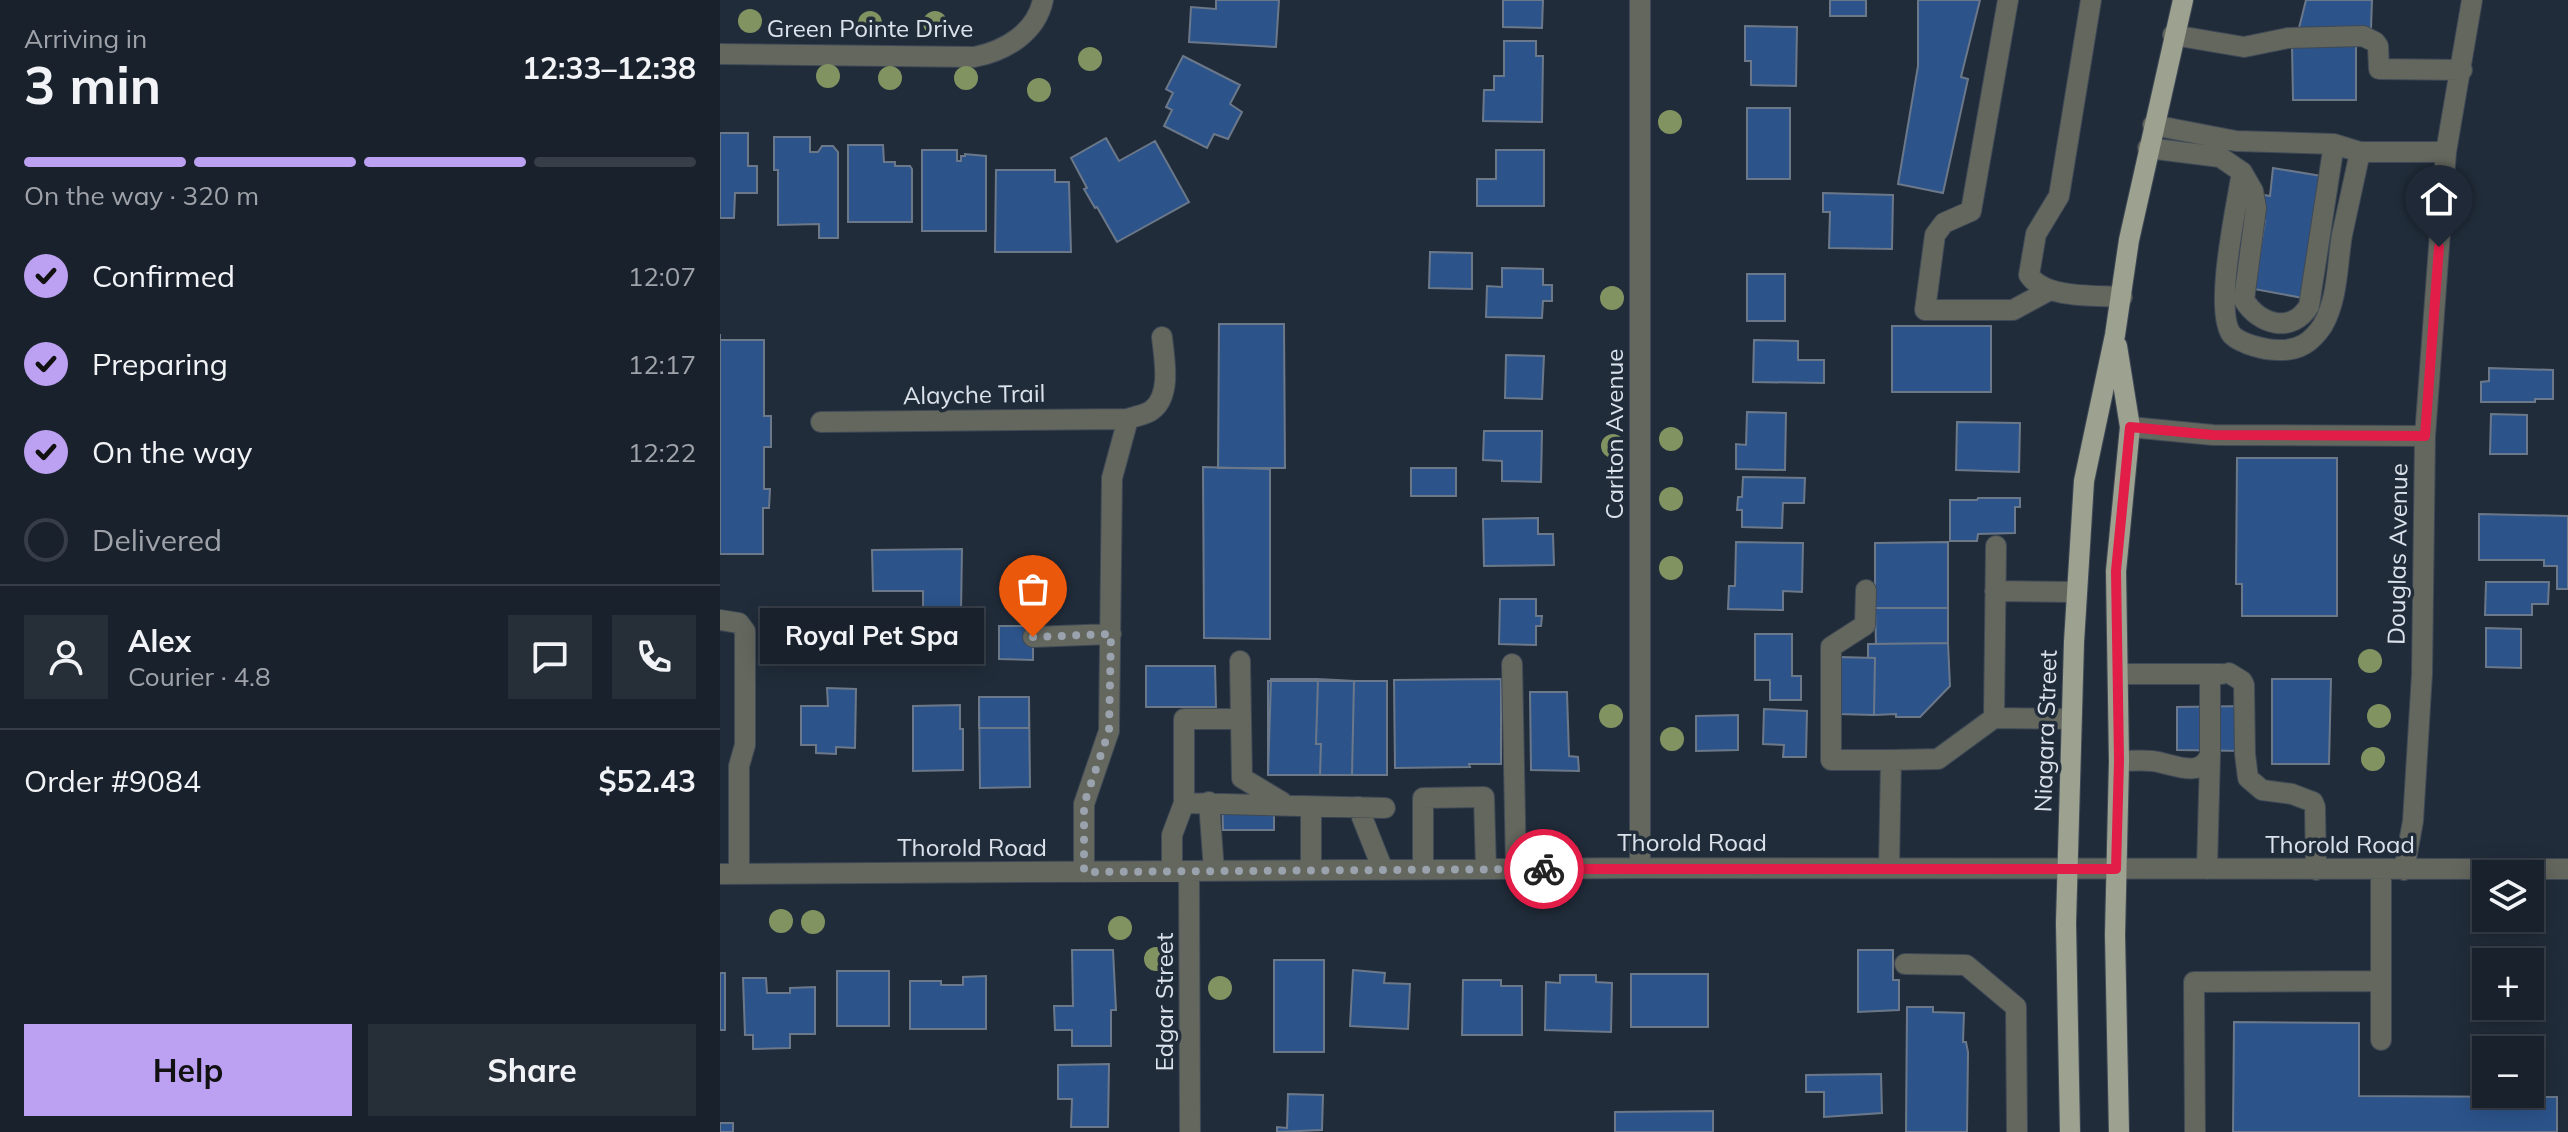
<!DOCTYPE html>
<html lang="en">
<head>
<meta charset="utf-8">
<style>
	body { margin:0; font-family:Mulish,sans-serif; background:#262e38; color:#f1f3f6; height:100vh; display:flex; flex-direction:column; font-size:30px; white-space:nowrap }
	* { box-sizing:border-box; margin:0 }
	p { font-size:26px; color:#9fa3a9 }
	.icon { flex:none; width:44px; height:44px; fill:none; stroke:currentColor; stroke-width:2; stroke-linecap:round; stroke-linejoin:round }
	.map { position:relative; flex:1; overflow:hidden }
	.panel { display:flex; flex-direction:column; background:#19212c; width:720px }
	.panel>* { flex:none }
	.buttons { position:absolute; left:1752px; top:860px; display:grid; gap:16px }
	.buttons a { display:grid; place-items:center; width:72px; height:72px; border-radius:0px; background:#19212c; box-shadow:0 4px 20px #0003,0 0 0 2px #373e48; font-size:40px }
	.pin { position:absolute; display:grid; place-items:center; width:68px; height:68px; color:#fff; margin:-82px -34px; border-radius:50% 50% 50% 0; rotate:-45deg; box-shadow:0 0 8px #0007 }
	.pin .icon { rotate:45deg }
	.courier { position:absolute; display:grid; place-items:center; width:80px; height:80px; margin:-40px; border:6px solid #e11d48; border-radius:50%; background:#fff; color:#222; box-shadow:0 2px 10px #0007 }
	.bubble { position:absolute; height:56px; border-radius:0px; background:#19212c; box-shadow:0 4px 20px #0003,0 0 0 2px #373e48; font-size:26px; font-weight:700; line-height:56px; text-align:center }
	.head em { font-style:normal; font-weight:700 }
	.head div { display:flex; flex-direction:column-reverse }
	.head { display:flex; align-items:center; justify-content:space-between; height:136px; padding:0 24px }
	h1 { font-size:52px; font-weight:700; line-height:60px }
	.bar { display:grid; grid-template-columns:repeat(4,1fr); gap:12px 8px; align-content:center; height:96px; padding:0 24px }
	.bar i { height:10px; border-radius:6px; background:#373e48 }
	.bar .current { background:#bca0f2 }
	.bar p { grid-column:span 4 }
	.line { display:flex; align-items:center; gap:20px; padding:0 24px; border-top:2px solid #373e48 }
	.line div { flex:1 }
	.round { display:grid; place-items:center; flex:none; width:84px; height:84px; border-radius:0px; background:#262e38 }
	ol { padding:0 24px; list-style:none }
	li { display:flex; align-items:center; gap:24px; height:88px }
	li p { margin-inline-start:auto }
	li .icon { padding:8px; border-radius:50%; background:#bca0f2; color:#111; stroke-width:4 }
	li:last-child { color:#9fa3a9 }
	li i { width:44px; height:44px; border:4px solid #373e48; border-radius:50% }
	.cta { display:flex; gap:16px; margin-top:auto; padding:16px 24px }
	.cta a { flex:1; height:92px; border-radius:0px; background:#bca0f2; color:#111; font-size:32px; font-weight:700; line-height:92px; text-align:center }
	.cta a+a { background:#262e38; color:#f1f3f6 }
	main { display:flex; flex:1; min-height:0 }
	.map>svg:first-child { display:block }
	.building { fill:#2c548b; stroke:#6b7889; stroke-width:2 }
	.lines { fill:none; stroke-linecap:round; stroke-linejoin:round }
	.minor-casing { stroke:#3f4956; stroke-width:22 }
	.major-casing { stroke:#3f4956; stroke-width:22 }
	.minor { stroke:#64675e; stroke-width:20 }
	.major { stroke:#9da290; stroke-width:20 }
	.tree { fill:#819361 }
	.done { stroke:#9aa2ad; stroke-width:8; stroke-dasharray:0 14.4 }
	.route { stroke:#e11d48; stroke-width:10 }
	.labels { text-anchor:middle; dominant-baseline:central; stroke-width:7; stroke-linejoin:round; paint-order:stroke }
	.street-label { font-size:24px; fill:#dbe2eb; stroke:#212c3a }
</style>
</head>
<body>
<main>
<section class="panel">
<div class="head"><div><h1>3 min</h1><p>Arriving in</p></div><em>12:33–12:38</em></div>
<div class="bar"><i class="current"></i><i class="current"></i><i class="current"></i><i></i><p>On the way · 320 m</p></div>
<ol>
<li><svg class="icon" aria-label="check" viewBox="0 0 24 24"><path d="M5 12l5 5 9-10"/></svg>Confirmed<p>12:07</p></li>
<li><svg class="icon" aria-label="check" viewBox="0 0 24 24"><path d="M5 12l5 5 9-10"/></svg>Preparing<p>12:17</p></li>
<li><svg class="icon" aria-label="check" viewBox="0 0 24 24"><path d="M5 12l5 5 9-10"/></svg>On the way<p>12:22</p></li>
<li><i></i>Delivered</li>
</ol>
<div class="line" style="height:144px"><a class="round"><svg class="icon" aria-label="person" viewBox="0 0 24 24"><circle cx="12" cy="8" r="4"/><path d="M4 21q1-7 8-7t8 7"/></svg></a><div><b>Alex</b><p>Courier · 4.8</p></div><a class="round"><svg class="icon" aria-label="chat" viewBox="0 0 24 24"><path d="M4 5h16v11H9l-5 4z"/></svg></a><a class="round"><svg class="icon" aria-label="phone" viewBox="0 0 24 24"><path d="M5 4h4l2 5-3 2q2 4 5 5l2-3 5 2v4C11 20 4 13 5 4z"/></svg></a></div>
<div class="line" style="height:104px"><div>Order #9084</div><b>$52.43</b></div>
<div class="cta"><a>Help</a><a>Share</a></div>
</section>
<div class="map">
<svg width="1848" height="1132" viewBox="0 0 1848 1132">
	<rect width="100%" height="100%" fill="#212c3a"/>
	<path class="building" d="M496,0H559L556,47L469,42L471,7L496,9Z
		M783,0H823L822,28L783,27Z
		M1110,0H1146V16H1110Z
		M1198,0H1260L1241,77L1248,79L1223,193L1178,184L1198,66Z
		M1586,0H1652L1651,28H1579Z
		M1025,26L1077,27L1076,86L1031,85V61H1025Z
		M784,41H816V56H823L822,122L763,121L764,90H774V76H784Z
		M1572,46H1636V100H1573Z
		M463,56L520,85L510,104L522,112L508,139L494,134L487,148L444,126L452,110L446,107L453,93L446,89Z
		M1027,108H1070V179H1027Z
		M0,133H28V166H37V193H15L14,218H0Z
		M54,137H90V152H98L102,146H113L118,152V238H99V224L58,225V170H54Z
		M386,138L399,161L435,141L469,202L397,242L377,207L375,208L364,189L367,188L351,158Z
		M128,145H163L164,162H175V166H190L192,169V222H128Z
		M202,150H237V161H241V156H245V154L266,156V231H202Z
		M776,150H824V206H757V179H776Z
		M1553,168L1602,176L1583,298L1534,289L1545,220H1540L1544,195L1550,196Z
		M276,170H335V182H349L351,252H275Z
		M1103,193L1173,195L1172,249L1109,248L1110,212H1103Z
		M710,252L752,253V289L709,288Z
		M782,268L823,269V285H832V301H823L822,318L766,317L767,286L782,287Z
		M1027,274H1065V321H1027Z
		M499,324H564L565,468H498Z
		M1172,326H1271V392H1172Z
		M0,334V340H44V416H51V447H44V489H50L49,508H43V554H0Z
		M1034,340L1078,341V360H1104V383L1033,382Z
		M786,355L824,356L822,399L785,398Z
		M1769,368L1833,370V399H1815V402H1761V382L1769,381Z
		M1027,412L1066,413L1065,470L1016,469V444L1026,445Z
		M1771,414L1807,415V454H1770Z
		M1237,422L1300,423L1299,472L1236,470Z
		M764,431H822L821,482L782,481V461L763,460Z
		M1517,458H1617V616H1522V584H1516Z
		M483,467L550,469V639L484,638Z
		M691,468H736V496H691Z
		M1023,477L1085,478L1084,503H1063L1062,528L1022,527V510H1017L1018,497H1022Z
		M1258,498H1300V507H1295V533L1258,534L1257,541H1230V500H1257Z
		M1759,514L1848,516V589H1837V566H1824V560H1759Z
		M818,518V534H833L834,565L764,566L763,519Z
		M1016,542L1083,543L1082,592L1063,591V610L1008,609L1009,586H1015Z
		M1228,542V608H1155V543Z
		M242,549L241,611L203,610V591H153L152,550Z
		M1766,582H1829L1828,604H1812V615H1765Z
		M780,599H816V616H822L821,626H816V645L779,644Z
		M1155,608H1228V643L1156,644Z
		M279,626H313V660L279,659Z
		M1766,628L1801,629V668L1766,667Z
		M1035,634H1072V676H1081V700H1050V680H1035Z
		M1228,643L1230,686L1200,717H1176V714L1154,715L1155,658H1148V644Z
		M1120,657L1155,658L1154,715L1119,714Z
		M426,666H495L496,707H426Z
		M551,679H598L596,744H601L600,775H548Z
		M598,679L634,681L632,775H600L601,744H596Z
		M781,679V764H749L750,767L675,768L674,680Z
		M1552,679H1611L1609,764H1552Z
		M548,681H667V775H548Z
		M634,681H667V775H632Z
		M107,688L136,689L135,748L116,747V754L96,753V745H81V706H108Z
		M810,692H847L849,756L858,757L859,771L811,770Z
		M259,697H309L310,787L260,788Z
		M259,697H309V728H259Z
		M240,705V729H243V770L193,771V706Z
		M1527,706L1526,751L1457,750V707Z
		M1044,709L1087,711L1086,757H1063L1064,745L1043,744Z
		M1018,715V750L976,751V716Z
		M502,795H554V830H503Z
		M352,950H393L396,1010H391V1046H352V1030H335L334,1006H353Z
		M1138,950H1173V980H1179V1010L1138,1012Z
		M554,960H604V1052H554Z
		M633,970L665,973L664,983L690,984L688,1029L630,1026Z
		M117,971H169V1026H117Z
		M0,973H5V1030H0Z
		M911,974H988V1027H911Z
		M840,975H876V982L892,983L891,1032L825,1030L826,982L840,983Z
		M266,976V1029H190V981H221V985H243V977Z
		M23,978H46L47,993H70V988L95,987V1034H70V1048L33,1049V1035H25Z
		M743,980H781V986H802V1035H742Z
		M1187,1007H1213V1012L1244,1013L1243,1042H1246L1248,1052L1247,1132H1186Z
		M1514,1022L1639,1023V1096L1837,1097V1132H1513Z
		M389,1064L388,1127H351L352,1099H338V1065Z
		M1161,1074L1162,1113L1104,1117V1092H1086V1075Z
		M568,1094L603,1095L602,1130L557,1132V1127L567,1128Z
		M993,1111V1132H895V1112Z
		M0,1123H13V1132H0Z"/>
	<g class="lines">
		<defs>
			<path id="minor" d="M1288,0L1251,211L1224,223L1215,235L1205,310H1293L1328,291
				M1371,0L1339,196L1316,234L1309,275C1325,299 1375,295 1402,297
				M1453,35L1524,47L1568,38L1643,36L1655,42L1658,46L1659,69L1742,70
				M0,54L254,57C285,51 316,33 323,0
				M1433,125L1516,141L1614,144L1640,152H1726
				M1428,148L1500,157L1522,172L1533,191L1536,208L1524,300C1539,325 1572,334 1589,306L1614,144
				M1522,172C1517,204 1493,312 1512,335C1521,344 1545,350 1558,350C1579,351 1592,342 1603,325C1618,298 1617,265 1622,235C1628,207 1634,179 1640,152
				M101,422L408,419
				M1410,427L1493,435L1705,436
				M1146,590L1145,625L1111,647V760H1171
				M1275,591L1356,592
				M0,620L19,623L25,631V745L19,766V874
				M313,637L391,634
				M520,661L521,719H464V803L665,808
				M792,664L796,869
				M1509,673L1522,681L1524,685L1525,754L1528,778L1542,790L1572,794L1593,802L1595,807L1596,870
				M1398,674H1502
				M1274,718L1351,719
				M521,719L522,778L562,802
				M1399,761C1409,761 1421,760 1432,761C1452,763 1480,780 1490,755V674
				M489,802L494,871
				M591,807V870
				M638,807L663,870
				M920,868V0
				M1169,868L1171,760L1218,759L1274,718L1276,546
				M703,869V798L764,797L766,869
				M1487,869L1490,755
				M1661,870V1040
				M1684,870L1693,821L1702,674L1705,436L1726,152L1752,0
				M452,871V835L464,803
				M469,871L470,1132
				M364,872V804L389,731L392,478L408,419C415,416 426,415 432,410C452,395 444,358 442,337
				M0,874L920,868L1848,869
				M1185,964L1246,965L1296,1007L1297,1132
				M1475,1132L1474,982L1661,981"/>
			<path id="major" d="M1397,346L1410,427L1396,571L1399,761L1395,935L1399,1132
				M1350,1132L1346,923L1354,642L1364,481L1395,335L1409,240L1463,0"/>
		</defs>
		<use href="#minor" class="minor-casing"/>
		<use href="#major" class="major-casing"/>
		<use href="#minor" class="minor"/>
		<use href="#major" class="major"/>
	</g>
	<g class="tree">
		<circle cx="30" cy="21" r="12"/>
		<circle cx="150" cy="23" r="12"/>
		<circle cx="215" cy="23" r="12"/>
		<circle cx="370" cy="59" r="12"/>
		<circle cx="108" cy="76" r="12"/>
		<circle cx="170" cy="78" r="12"/>
		<circle cx="246" cy="78" r="12"/>
		<circle cx="319" cy="90" r="12"/>
		<circle cx="950" cy="122" r="12"/>
		<circle cx="892" cy="298" r="12"/>
		<circle cx="951" cy="439" r="12"/>
		<circle cx="893" cy="446" r="12"/>
		<circle cx="951" cy="499" r="12"/>
		<circle cx="951" cy="568" r="12"/>
		<circle cx="1650" cy="661" r="12"/>
		<circle cx="891" cy="716" r="12"/>
		<circle cx="1659" cy="716" r="12"/>
		<circle cx="952" cy="739" r="12"/>
		<circle cx="1653" cy="759" r="12"/>
		<circle cx="61" cy="921" r="12"/>
		<circle cx="93" cy="922" r="12"/>
		<circle cx="400" cy="928" r="12"/>
		<circle cx="436" cy="959" r="12"/>
		<circle cx="500" cy="988" r="12"/>
	</g>
	<g class="lines">
		<path class="done" d="M313,637L391,634L389,731L364,804V872L824,869"/>
		<path class="route" d="M824,869H1396L1399,761L1396,571L1410,427L1493,435L1705,436L1719,247"/>
	</g>
	<g class="labels">
		<g class="street-label">
			<text x="150" y="28">Green Pointe Drive</text>
			<text transform="translate(254 394) rotate(-1)">Alayche Trail</text>
			<text transform="translate(894 434) rotate(-90)">Carlton Avenue</text>
			<text transform="translate(1677 554) rotate(-89)">Douglas Avenue</text>
			<text transform="translate(1325 731) rotate(-88)">Niagara Street</text>
			<text x="972" y="842">Thorold Road</text>
			<text x="1620" y="844">Thorold Road</text>
			<text x="252" y="847">Thorold Road</text>
			<text transform="translate(444 1002) rotate(-90)">Edgar Street</text>
		</g>
	</g>
</svg>
<div class="buttons">
<a><svg class="icon" aria-label="layers" viewBox="0 0 24 24"><path d="M12 4l9 5-9 5-9-5zM3 14l9 5 9-5"/></svg></a>
<a>+</a>
<a>−</a>
</div>
<div class="pin" style="left:313px;top:637px;background:#ea580c"><svg class="icon" aria-label="bag" viewBox="0 0 24 24"><path d="M5 8h14l-1 12H6zM9 8a3 3 0 0 1 6 0"/></svg></div>
<div class="pin" style="left:1719px;top:247px;background:#1f2937"><svg class="icon" aria-label="home" viewBox="0 0 24 24"><path d="M3 11l9-7 9 7M6 9v11h12V9"/></svg></div>
<div class="courier" style="left:824px;top:869px"><svg class="icon" aria-label="bike" viewBox="0 0 24 24"><circle cx="6" cy="16" r="4"/><circle cx="18" cy="16" r="4"/><path d="M6 16l4-8h5l3 8M10 8l3 8H6M13 5h3"/></svg></div>
<div class="bubble" style="left:40px;top:608px;width:224px">Royal Pet Spa</div>
</div>
</main>
</body>
</html>
